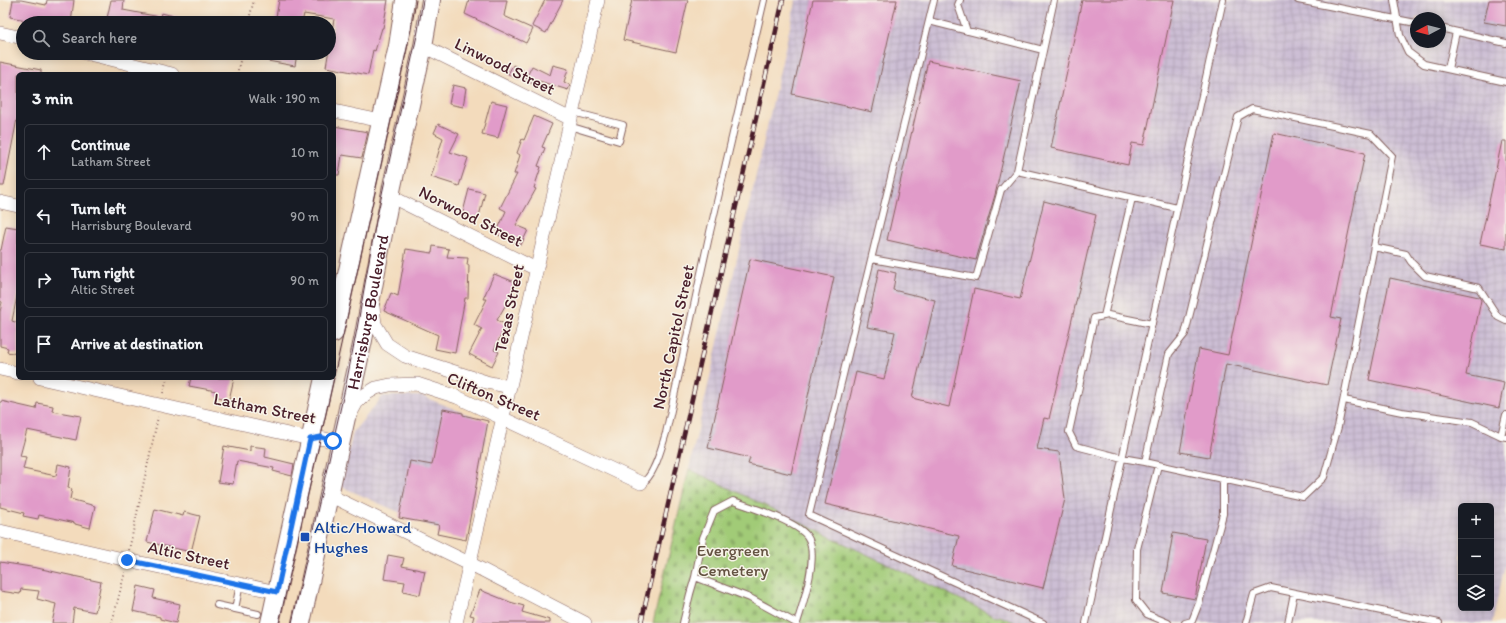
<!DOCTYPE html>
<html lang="en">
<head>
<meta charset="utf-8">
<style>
  :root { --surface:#171b24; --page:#20242c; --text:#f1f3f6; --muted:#9ea1a6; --line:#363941 }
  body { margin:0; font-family:Itim,sans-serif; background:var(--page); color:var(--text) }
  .controls { position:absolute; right:12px; bottom:12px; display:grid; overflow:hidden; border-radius:6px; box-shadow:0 2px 10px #0003 }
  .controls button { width:36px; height:36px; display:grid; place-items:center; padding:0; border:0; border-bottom:1px solid var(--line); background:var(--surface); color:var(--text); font:20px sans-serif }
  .compass { position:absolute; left:1410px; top:12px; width:36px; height:36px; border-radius:50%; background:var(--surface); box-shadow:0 2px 10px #0003; rotate:263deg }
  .stop { position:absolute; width:12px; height:12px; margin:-9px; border:3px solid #1a73e8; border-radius:50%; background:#fff }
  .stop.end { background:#1a73e8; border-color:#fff; box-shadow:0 1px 4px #0008 }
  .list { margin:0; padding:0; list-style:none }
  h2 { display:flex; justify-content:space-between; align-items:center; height:52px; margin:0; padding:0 16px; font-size:17px }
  h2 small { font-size:13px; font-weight:400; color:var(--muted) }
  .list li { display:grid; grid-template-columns:26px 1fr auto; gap:12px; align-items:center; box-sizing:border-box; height:56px; margin:0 8px 8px; padding:0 8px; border:1px solid var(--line); border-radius:6px }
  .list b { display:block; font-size:15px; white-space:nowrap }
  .list p { margin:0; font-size:13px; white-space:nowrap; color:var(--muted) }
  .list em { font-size:13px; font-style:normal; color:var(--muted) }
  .icon { flex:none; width:22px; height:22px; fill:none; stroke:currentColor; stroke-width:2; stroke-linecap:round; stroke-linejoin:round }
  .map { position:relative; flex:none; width:1506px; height:623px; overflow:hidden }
  .search { position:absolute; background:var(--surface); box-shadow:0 2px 10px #0003; left:16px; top:16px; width:320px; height:44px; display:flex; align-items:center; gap:10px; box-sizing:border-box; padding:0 14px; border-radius:22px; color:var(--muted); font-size:15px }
  .panel { position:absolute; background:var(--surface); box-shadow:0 2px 10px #0003; left:16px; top:72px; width:320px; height:308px; border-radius:6px }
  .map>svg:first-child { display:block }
  .industrial { fill:url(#industrial-grid); fill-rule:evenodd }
  .cemetery { fill:url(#cemetery-stones); stroke:#767551 }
  .building { fill:#e19bc9 }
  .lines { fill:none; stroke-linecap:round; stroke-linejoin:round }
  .lane-casing { stroke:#85615e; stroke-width:8 }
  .street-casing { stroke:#85615e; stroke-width:14 }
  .secondary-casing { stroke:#85615e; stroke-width:20 }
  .path { stroke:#85615e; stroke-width:2; stroke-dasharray:1 3; stroke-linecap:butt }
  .lane { stroke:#fff; stroke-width:6 }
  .street { stroke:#fff; stroke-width:13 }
  .secondary { stroke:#fff; stroke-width:18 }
  .tram { stroke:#4a1f2b; stroke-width:1 }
  .rail-casing { stroke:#4a1f2b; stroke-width:4.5 }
  .rail { stroke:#f7f3e8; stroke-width:3; stroke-dasharray:9; stroke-linecap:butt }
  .route { stroke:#1a73e8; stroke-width:5 }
  .transit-dot { fill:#1a4fb4; stroke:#f7f3e8; stroke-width:1.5 }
  .labels { text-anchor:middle; stroke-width:3; stroke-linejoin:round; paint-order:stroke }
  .street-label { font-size:17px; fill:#4a1f2b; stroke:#f7f3e8 }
  .transit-label { font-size:17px; fill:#164399; stroke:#f7f3e8; text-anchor:start }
  .park-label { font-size:17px; fill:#645342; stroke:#f7f3e8 }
</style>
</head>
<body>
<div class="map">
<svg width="1506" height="623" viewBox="0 0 1506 623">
  <defs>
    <pattern id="industrial-grid" width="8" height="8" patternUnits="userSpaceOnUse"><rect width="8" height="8" fill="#ccbed4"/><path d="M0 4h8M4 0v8" fill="none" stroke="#b1a3b6"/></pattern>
    <pattern id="cemetery-stones" width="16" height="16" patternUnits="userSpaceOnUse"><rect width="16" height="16" fill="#a1cb77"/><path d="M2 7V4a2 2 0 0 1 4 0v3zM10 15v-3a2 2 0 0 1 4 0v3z" fill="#8cae67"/></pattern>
  </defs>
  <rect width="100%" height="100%" fill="#f7f3e8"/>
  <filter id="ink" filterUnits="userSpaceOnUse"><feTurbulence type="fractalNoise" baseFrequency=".025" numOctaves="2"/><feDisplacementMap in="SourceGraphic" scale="8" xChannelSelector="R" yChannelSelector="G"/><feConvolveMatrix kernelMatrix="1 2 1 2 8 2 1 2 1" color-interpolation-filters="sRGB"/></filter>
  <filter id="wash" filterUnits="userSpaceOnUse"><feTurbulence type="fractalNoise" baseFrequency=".012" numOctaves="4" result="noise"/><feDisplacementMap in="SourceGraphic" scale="16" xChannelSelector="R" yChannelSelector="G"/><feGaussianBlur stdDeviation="0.9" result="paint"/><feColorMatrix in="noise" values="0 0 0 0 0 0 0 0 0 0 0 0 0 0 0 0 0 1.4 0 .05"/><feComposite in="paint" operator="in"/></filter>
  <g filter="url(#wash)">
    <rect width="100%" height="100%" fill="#f3dbbc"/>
    <path class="industrial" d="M796,0h710v561l-14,62h-476l-16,-7 -3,1 -308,-148zM1416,18h24v24h-24zM1461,506h30v102h-30z
      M383,396h39l67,27 -27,117 -122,-54 13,-54z"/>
    <path class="cemetery" d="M689,469l308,148 3,-1 16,7h-363z"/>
    <g id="blocks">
      <path class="building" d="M13,0h8l25,5 1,-5h27l-3,23h-29l-32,-6z
        M111,0h13l-1,10 37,7 1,-4 26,6v4h-81z
        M279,0h109l-5,28h-1l-7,23 -2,-1 -5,25 -42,-8 8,-48 -30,-5 -2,9h-27z
        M469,0h38l-3,16 29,13 -7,14 -61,-29z
        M545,0h18l-17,33 -14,-7z
        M632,0h56l-12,52 -53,-12z
        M813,0h84l-25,112 -80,-18z
        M1082,0h92l-30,145 -12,-2 -4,22 -77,-17z
        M1489,0h17v26l-22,-4z
        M270,53h27l-2,13 -27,-5z
        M928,61l93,20 -26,114 -19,65 -89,-20z
        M0,62l41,8v4h-23v45h-1l-13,67h-4z
        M513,65l10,5 -5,9 -10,-5z
        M553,65l15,4 -4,13 6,3 -2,5 -29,-9 -2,5 -12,-6 7,-14 18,9z
        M453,85l13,3 -3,19 -14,-3z
        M491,101l16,4 -9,33 -16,-4z
        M534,116l18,8 -10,23 3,1 -7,18 3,1 -7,21 2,1 -20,36 12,5 -7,15 -25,-11 10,-23 -6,-3 17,-34h-3l6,-19 -3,-2 5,-14 2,1z
        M438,124l21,10 -9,18 18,6 -9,28 -28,-9 12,-39 -9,-5z
        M334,126l34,6 -6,26 -20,-3 -3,20h-5z
        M1274,133l91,20 -34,164 10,2 -14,66 -101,-21 -17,93 -29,-5 19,-103 29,6z
        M1502,141h4v108l-26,-5z
        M469,189l16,4 -7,27 -16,-4z
        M1044,201l52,14 -47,204 -5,-1 -7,31 22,3 6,47 -22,89 -91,-22 7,-30 -134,-32 31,-132 28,7 11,-47 -28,-5 12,-58 17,4 -3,17 42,10 -23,98 37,9 25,-118 46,10z
        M6,226l12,2v63l-6,30 6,2v31l-11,-2 1,-4 -8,-2v-34l2,-10 -2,-1v-51h1z
        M433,246l16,3 -2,8 21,1 -1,7h2l-1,33h-3l-10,55 -20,-4 3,-14 -54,-24 7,-18 7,3 8,-47 26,4z
        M750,259l84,18 -43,197 -43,-10 2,-6 -42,-10z
        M494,274l21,8 -6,17 -12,21 9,5 -12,25 5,2 -7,14 -23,-12 13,-25 -8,-4 13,-26h-4z
        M1390,278l89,19 2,3 -15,75 38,8 -5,25 -130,-28z
        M191,378h43l-5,22 -14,-4 1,-5 -27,-5z
        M1,401l35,8 1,-6 16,3 -1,5 29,5 -5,24 -49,-10 -7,26 6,1 -3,12 33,7 2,-12 13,3 -3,21 4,1 -2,10 25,7 -5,22 -15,-4v-1l-36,-8 -1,4 -15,-3 1,-3 -24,-6v-101z
        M443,409l20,4v2l25,6 -22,119 -29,-6 2,-9 -40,-7 11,-57 22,4z
        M224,446l26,5v-5l16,2 -1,9 29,7 -2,12 -19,-5 1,-3 -37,-7 -4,23 -15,-2z
        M155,509l28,7 1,-4 16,4 -9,36 -44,-10z
        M1173,533l33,6 -11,60 -32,-6z
        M388,555l16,3 -2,8 23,5 -5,24 -17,-4 2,-9 -21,-3z
        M0,562l37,6 64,14 -6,30 -21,-4 -2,15h-20l4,-19 -19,-5 2,-8 -18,-2 -1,5 -20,-3z
        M138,586l17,4 -2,8 27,6 -4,19 -16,-4v-2l-27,-6z
        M480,590l30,12 14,4 -2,6 28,8v3h-78l2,-7 -4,-1z"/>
    </g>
  </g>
  <g filter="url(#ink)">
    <use href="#blocks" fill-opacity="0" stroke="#85615e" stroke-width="1"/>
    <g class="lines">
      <defs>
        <path id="lane" d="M934,0l-125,515 234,108
          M960,0l-2,5 9,26
          M1054,0l-37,171 160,37
          M1298,0l118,23
          M1394,0l6,35 8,17 16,12 82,18
          M929,21l114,29
          M1440,28l66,15
          M1448,69l8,-37
          M569,126l50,15 4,-16 -50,-13
          M1374,247l32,7 5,8 14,14 54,12 19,29 8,4
          M872,259l104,19 25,-88 16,-19
          M1104,316l28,-118
          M1344,400l58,12 70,10 29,14
          M1506,415l-5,21 5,1
          M1145,462l158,35 21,-20 14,-50 54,-271 -21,-22 -119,-25 -14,8 -53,217 -16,20 -24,108 -23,-4 -46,-12 -7,-14 25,-114 14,-3 44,9
          M1158,465l-21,84 -1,51 11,14 21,9
          M641,483c13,-4 21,-38 25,-50l44,-201 54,-232
          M695,577l8,-39 11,-27 19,-10c18,6 63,20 74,35 13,17 -4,68 -10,87
          M217,605l41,9
          M235,609l5,-25
          M683,623l7,-29 5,-17 55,21 46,25
          M1086,623l137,-623
          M1185,623l7,-2 7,-18 24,-89v-35
          M1246,623l8,-29 17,-6 168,35
          M1288,623l6,-30"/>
        <path id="street" d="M0,33l23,5
          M423,46l148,73
          M85,53l87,21
          M334,111l47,10
          M390,196l146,73
          M0,202l18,4
          M373,307l2,17 12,20 18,12 81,26 24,5
          M0,369l18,4
          M40,378l270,61c12,-2 21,0 30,7
          M350,415l7,-13 9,-8 10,-6 14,-3 27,-1 40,13 184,86
          M329,495l140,68 116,60
          M0,531l127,29 150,32
          M456,623l142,-623"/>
        <g id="secondary">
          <path d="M334,333l64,-287 7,-46"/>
          <path d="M270,623l54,-245"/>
          <path id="s1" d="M301,623l62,-283 29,-154 31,-140 8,-46"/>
        </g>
      </defs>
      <use href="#lane" class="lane-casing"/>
      <use href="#street" class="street-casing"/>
      <use href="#secondary" class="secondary-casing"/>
      <path class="path" d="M248,23l6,-23
        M237,74l5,-21
        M163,393l4,-15
        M129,550l29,-133
        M112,623l13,-51"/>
      <use href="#lane" class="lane"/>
      <use href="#street" class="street"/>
      <use href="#secondary" class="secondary"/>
      <path class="tram" d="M334,376l77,-346 5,-30
        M279,623l55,-245
        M292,623l54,-239 11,-55 19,-108 42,-190 5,-31"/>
      <defs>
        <path id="rail" d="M641,623l142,-623"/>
      </defs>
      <use href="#rail" class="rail-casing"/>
      <use href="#rail" class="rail"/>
    </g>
  </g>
  <g class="lines" filter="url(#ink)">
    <path class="route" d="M127,560l150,32 33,-153 11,-2 12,4"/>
  </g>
  <rect class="transit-dot" x="300" y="532" width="10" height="10" rx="2"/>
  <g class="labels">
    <g class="street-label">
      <text transform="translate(505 66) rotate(26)" y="6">Linwood Street</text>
      <text transform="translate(471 216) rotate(27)" y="6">Norwood Street</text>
      <text transform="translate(509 308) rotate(-78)" y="6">Texas Street</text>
      <text dy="6" stroke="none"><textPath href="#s1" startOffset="318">Harrisburg Boulevard</textPath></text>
      <text transform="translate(673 337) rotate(-78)" y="6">North Capitol Street</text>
      <text transform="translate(494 396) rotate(23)" y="6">Clifton Street</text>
      <text transform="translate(265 408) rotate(11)" y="6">Latham Street</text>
      <text transform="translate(189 555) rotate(12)" y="6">Altic Street</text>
    </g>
    <g class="transit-label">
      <text x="314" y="533">Altic/Howard<tspan x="314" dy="20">Hughes</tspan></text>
    </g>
    <g class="park-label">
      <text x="733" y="556">Evergreen<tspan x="733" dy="20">Cemetery</tspan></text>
    </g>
  </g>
</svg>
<div class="controls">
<button>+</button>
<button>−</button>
<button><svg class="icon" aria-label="layers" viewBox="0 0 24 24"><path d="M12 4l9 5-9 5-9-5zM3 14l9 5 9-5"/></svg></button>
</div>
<svg class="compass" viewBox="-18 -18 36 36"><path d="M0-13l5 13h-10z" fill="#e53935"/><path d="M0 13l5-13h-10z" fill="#9ea1a6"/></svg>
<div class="stop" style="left:333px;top:441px"></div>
<div class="stop end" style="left:127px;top:560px"></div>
<div class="search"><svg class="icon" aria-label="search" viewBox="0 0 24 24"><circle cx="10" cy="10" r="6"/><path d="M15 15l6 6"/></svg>Search here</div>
<section class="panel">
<h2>3 min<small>Walk · 190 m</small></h2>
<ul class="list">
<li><svg class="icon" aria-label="ahead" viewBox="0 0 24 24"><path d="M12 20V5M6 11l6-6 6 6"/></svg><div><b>Continue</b><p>Latham Street</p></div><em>10 m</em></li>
<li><svg class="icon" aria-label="left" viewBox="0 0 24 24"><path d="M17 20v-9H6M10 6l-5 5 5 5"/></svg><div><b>Turn left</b><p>Harrisburg Boulevard</p></div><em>90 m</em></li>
<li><svg class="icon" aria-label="right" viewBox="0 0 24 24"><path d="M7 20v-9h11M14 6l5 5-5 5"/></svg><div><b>Turn right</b><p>Altic Street</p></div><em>90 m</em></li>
<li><svg class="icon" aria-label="arrive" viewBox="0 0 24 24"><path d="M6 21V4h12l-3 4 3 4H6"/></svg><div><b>Arrive at destination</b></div></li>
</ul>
</section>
</div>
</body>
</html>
